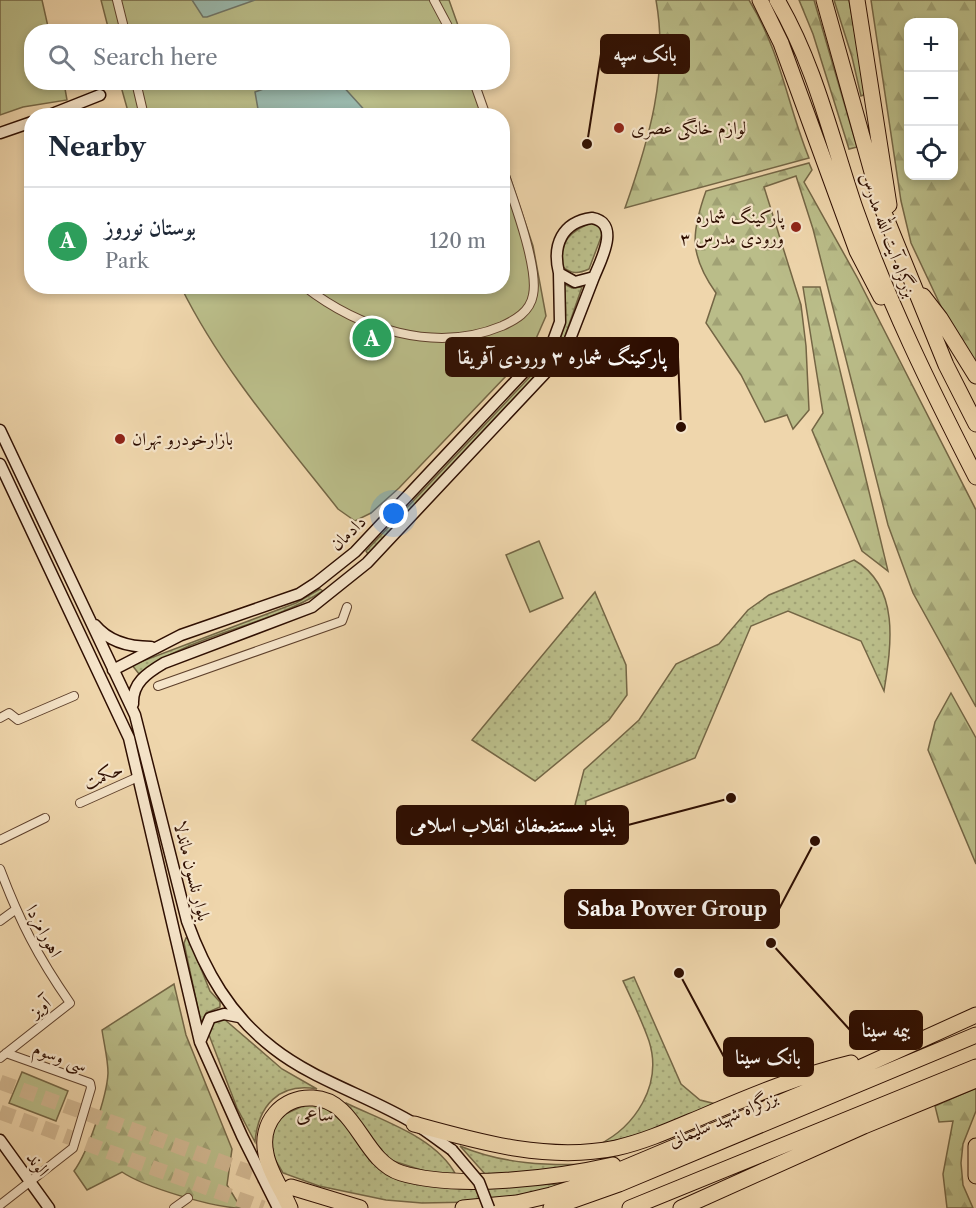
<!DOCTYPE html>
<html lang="en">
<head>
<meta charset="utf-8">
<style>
  :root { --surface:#fff; --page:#f2f2f3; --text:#1f2937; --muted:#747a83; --line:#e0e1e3; --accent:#2563eb }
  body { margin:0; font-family:"Libre Caslon Text",Amiri,serif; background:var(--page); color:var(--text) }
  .controls { position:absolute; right:18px; top:18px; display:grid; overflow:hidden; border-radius:12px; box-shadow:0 3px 9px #0003 }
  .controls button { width:54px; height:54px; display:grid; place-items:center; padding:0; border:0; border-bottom:2px solid var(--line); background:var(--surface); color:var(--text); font:30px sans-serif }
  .you { position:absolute; left:394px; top:514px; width:21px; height:21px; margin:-15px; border:4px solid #fff; border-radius:50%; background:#1a73e8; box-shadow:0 0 0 9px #1a73e833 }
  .badge { display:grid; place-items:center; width:39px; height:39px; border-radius:50%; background:var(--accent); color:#fff; font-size:20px; font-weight:700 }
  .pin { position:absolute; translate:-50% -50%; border:3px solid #fff; box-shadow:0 2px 6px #0006 }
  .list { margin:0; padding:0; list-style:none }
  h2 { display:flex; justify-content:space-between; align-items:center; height:78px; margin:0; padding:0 24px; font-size:26px }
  h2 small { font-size:20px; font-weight:400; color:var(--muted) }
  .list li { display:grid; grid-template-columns:39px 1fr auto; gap:18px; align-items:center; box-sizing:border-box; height:108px; padding:0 24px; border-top:2px solid var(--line) }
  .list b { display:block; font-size:22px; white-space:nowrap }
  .list p { margin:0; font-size:20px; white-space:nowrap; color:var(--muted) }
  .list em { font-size:20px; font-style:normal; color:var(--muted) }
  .icon { flex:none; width:33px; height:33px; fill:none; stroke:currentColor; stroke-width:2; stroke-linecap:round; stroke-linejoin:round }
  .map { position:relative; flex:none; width:976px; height:1208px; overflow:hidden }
  .search { position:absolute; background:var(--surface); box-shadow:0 3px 9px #0003; left:24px; top:24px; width:486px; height:66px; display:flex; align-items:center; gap:15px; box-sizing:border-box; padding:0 21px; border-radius:24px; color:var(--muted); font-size:22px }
  .panel { position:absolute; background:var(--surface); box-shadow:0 3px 9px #0003; left:24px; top:108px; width:486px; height:186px; border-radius:24px }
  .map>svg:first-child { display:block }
  .grass { fill:url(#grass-dots); stroke:#746645; stroke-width:1.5 }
  .forest { fill:url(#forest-firs); stroke:#746645; stroke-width:1.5; fill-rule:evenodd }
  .green { fill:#babd89; stroke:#746645; stroke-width:1.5 }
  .water { fill:#9ab9ad; stroke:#6f7568; stroke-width:1.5 }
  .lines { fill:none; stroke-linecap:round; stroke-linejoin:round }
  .highway-tunnel { stroke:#d2b892; stroke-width:15; stroke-dasharray:15 8; stroke-linecap:butt }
  .street-casing { stroke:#5e402c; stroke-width:10 }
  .secondary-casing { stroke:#2e0e01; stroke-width:13 }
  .highway-casing { stroke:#2e0e01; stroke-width:17 }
  .street { stroke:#f5e4c9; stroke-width:8 }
  .secondary { stroke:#f5e4c9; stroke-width:10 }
  .highway { stroke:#efd6ac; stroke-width:15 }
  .secondary-bridge-casing { stroke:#2e0e01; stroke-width:13; stroke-linecap:butt }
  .secondary-bridge { stroke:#f5e4c9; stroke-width:10 }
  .poi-dot { fill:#8f2418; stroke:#f5e4c9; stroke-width:2 }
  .labels { text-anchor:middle; stroke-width:4.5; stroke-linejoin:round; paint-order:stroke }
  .poi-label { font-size:18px; fill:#2e0e01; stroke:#f5e4c9; text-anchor:start }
  .street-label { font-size:18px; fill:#2e0e01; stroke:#f5e4c9 }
  .neighbourhood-label { font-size:20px; fill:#2e0e01; stroke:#f5e4c9 }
  .leader { fill:none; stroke:#2e0e01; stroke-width:2 }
  .callout-dot { fill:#2e0e01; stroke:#f5e4c9; stroke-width:2 }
  .callout { fill:#2e0e01; stroke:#2e0e01; stroke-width:2 }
  .callout-label { font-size:20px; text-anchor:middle; font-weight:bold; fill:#fff }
</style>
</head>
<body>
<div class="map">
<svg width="976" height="1208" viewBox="0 0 976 1208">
  <defs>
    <pattern id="grass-dots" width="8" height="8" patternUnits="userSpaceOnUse" patternTransform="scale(1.5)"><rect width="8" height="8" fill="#babd89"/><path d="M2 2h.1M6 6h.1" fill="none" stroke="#a0a174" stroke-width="1.8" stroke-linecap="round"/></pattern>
    <pattern id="forest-firs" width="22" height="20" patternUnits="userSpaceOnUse" patternTransform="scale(1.5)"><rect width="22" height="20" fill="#babd89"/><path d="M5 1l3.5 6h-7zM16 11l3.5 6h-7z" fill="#a0a174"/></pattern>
  </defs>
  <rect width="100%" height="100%" fill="#efd6ac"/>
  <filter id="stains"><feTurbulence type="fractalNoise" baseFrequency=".00333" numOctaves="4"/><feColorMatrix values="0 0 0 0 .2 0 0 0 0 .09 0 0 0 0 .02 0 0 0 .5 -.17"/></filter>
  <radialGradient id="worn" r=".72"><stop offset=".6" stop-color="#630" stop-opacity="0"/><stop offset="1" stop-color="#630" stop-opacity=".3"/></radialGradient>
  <path class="grass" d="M593,222l6,2 4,8 -14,37c-11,5 -17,5 -26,-2 -4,-26 7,-36 30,-45z
    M562,283l10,5 10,-1 -20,58 -11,16 -183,193 -2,-3 189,-201c12,-23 13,-43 7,-67z
    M854,560c47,27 37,87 30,131l-23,-50 -73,-30 -37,15 -56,132 -109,43 -1,10 -10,-6 9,-35 55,-50 37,-56 43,-20 29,-34 21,-15z
    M320,589l3,2c-57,36 -130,42 -184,83l-7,-9 164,-62z
    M595,592l31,73 1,30 -18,25 -74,61 -63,-41z
    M186,938l3,1 21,52 10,11v5l-14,6 -5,10 -17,-80z
    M634,977l47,107 19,16 16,4 -69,28 -49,13c37,-18 65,-60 51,-104 -7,-20 -17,-41 -26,-60z
    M224,1019l58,50 35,20c-38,-7 -59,17 -62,53l-18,-34 -28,-73 1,-11 5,-4z
    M346,1103c37,18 90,34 110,72h-19l-47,-15 -46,-53z
    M305,1105h11l12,5 19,16 25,37 14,8 80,16 92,-3 -3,5 -81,13 -52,1 -36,-3 -67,-14 -36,-13 -13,-22 1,-19 10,-16z
    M460,1146c42,18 88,20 133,18l-13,5 -95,5z"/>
  <path class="forest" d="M656,0h93c32,52 38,104 60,158l-184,50c24,-68 44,-135 31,-208z
    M799,0h15l43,147 -8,2 -36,-115z
    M834,0h15l17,94 -5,2 -9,-39z
    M871,0h105v365l-31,-50 -34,-72 -10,-42zM908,22h46v154h-46z
    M809,163l3,7 -8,12 54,97 118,231v197l-63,-114 -25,-68 -75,-296 -17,-53 -32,11 37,118 5,41 3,64 -16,19 -6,-14 -22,7 -24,-47 -35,-52 10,-30c-27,-38 -25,-60 -10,-102z
    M803,287h17l68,284 -26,-20 -50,-121 11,-17z
    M951,693l25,45v126l-48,-114 7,-28z
    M174,984l12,51 46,114 -5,36 14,23c-27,0 -97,-21 -119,-36l-35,18 -13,-19c14,-19 33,-75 34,-98 0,-14 -4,-29 -6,-43z
    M976,1088v23l-13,33 -2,19 2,22 10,23h-26l-4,-34 10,-53 -14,1 -4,-16z"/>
  <path class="green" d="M0,0h42l7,31 -17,1v50l32,1 3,17 -44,7 -23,8z
    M101,0h348l11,31h-351z
    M120,83h357l12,32h-360z
    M503,156l30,90 13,70 -15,34 -132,138 -28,25 -16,8 -17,-12c-56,-71 -117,-141 -157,-222l321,-1z
    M539,541l24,57 -33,14 -24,-57z
    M22,1072l46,19 -12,30 -47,-18z"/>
  <path class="water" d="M192,0h63l-48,17h-4z
    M280,83h60l29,32h-110l-4,-23z"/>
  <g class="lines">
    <path class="highway-tunnel" d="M0,1082l274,99
      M0,1112l263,96"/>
    <defs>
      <path id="street" d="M117,0l8,32
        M434,0l17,32
        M136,82l8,34
        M474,82l12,34
        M304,286c55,43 131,68 198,40 13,-6 28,-14 31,-31 6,-28 -21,-99 -31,-128
        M158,686l184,-65 5,-14
        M0,718l9,-5 9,7 56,-24
        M80,803l58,-26
        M0,840l45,-22
        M0,869c20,53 38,88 70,134l-70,55
        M0,921l15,-11
        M0,1205l73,-57 18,-60 -1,-5 -84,-30
        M174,1208l14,-10"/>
      <path id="secondary" d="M47,116l53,-21
        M0,133l32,-11
        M592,218c29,5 9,42 2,59l-19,5 -16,-9c-7,-28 3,-51 33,-55z
        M0,430l135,285 52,206c18,50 43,94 86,127 42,33 96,48 142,76 13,8 25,18 37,26
        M0,464l129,274 71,304 42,94 36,72
        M95,625c14,17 34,22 56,22
        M113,670l68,-35 118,-41 17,-11 39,-31 198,-211 7,-19 -1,-49
        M133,704c-1,-21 14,-31 31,-41l148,-56 55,-44 198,-211 29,-75
        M200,1042l10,-24 14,-4 15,3
        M0,1140l49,68"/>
      <path id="highway" d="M760,0l21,43 76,208 24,46
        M777,0c38,65 54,137 78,208 33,94 76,181 121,269
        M824,0l58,208 64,157 30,59
        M857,0l32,205
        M923,296l17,22 36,58
        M414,1124c65,18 134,38 202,24 31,-7 61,-21 90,-33 47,-20 95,-40 145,-52
        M976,1146v30
        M291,1187l69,21
        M290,1208c-7,-17 -21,-36 -24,-54 -7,-31 16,-58 47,-56 44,2 49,63 88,75 56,17 155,5 212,-8
        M463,1208l54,-5 34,-8 40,-13 224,-94 161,-73
        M551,1208l68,-24 357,-149
        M630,1208l346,-141
        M681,1208l183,-82 112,-46"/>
    </defs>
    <use href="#street" class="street-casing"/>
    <use href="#secondary" class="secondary-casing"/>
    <use href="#highway" class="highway-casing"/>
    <use href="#street" class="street"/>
    <use href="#secondary" class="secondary"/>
    <use href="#highway" class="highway"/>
    <defs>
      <path id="secondary-bridge" d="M452,1150l27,32 10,26"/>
    </defs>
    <use href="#secondary-bridge" class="secondary-bridge-casing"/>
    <use href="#secondary-bridge" class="secondary-bridge"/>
  </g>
  <g class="poi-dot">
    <circle cx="619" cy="128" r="6"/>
    <circle cx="796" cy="227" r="6"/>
    <circle cx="120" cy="439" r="6"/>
  </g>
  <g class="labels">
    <g class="poi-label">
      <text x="631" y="134">لوازم خانگی عصری</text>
      <text x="784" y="223" text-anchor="end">پارکینگ شماره<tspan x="784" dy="21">۳ ورودی مدرس</tspan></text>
      <text x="132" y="445">بازارخودرو تهران</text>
    </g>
    <g class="street-label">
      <text transform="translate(888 235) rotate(70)" y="6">بزرگراه آیت الله مدرس</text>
      <text transform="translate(348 533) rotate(-44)" y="6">دادمان</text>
      <text transform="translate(103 776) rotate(-24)" y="6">حکمت</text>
      <text transform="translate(192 871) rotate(76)" y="6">بلوار نلسون ماندلا</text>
      <text transform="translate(44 931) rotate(62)" y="6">اهورامزدا</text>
      <text transform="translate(40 1007) rotate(-38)" y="6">آویز</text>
      <text transform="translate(60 1057) rotate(20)" y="6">سی وسوم</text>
      <text transform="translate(723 1119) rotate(-23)" y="6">بزرگراه شهید سلیمانی</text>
      <text transform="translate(38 1164) rotate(54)" y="6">الوند</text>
    </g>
    <g class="neighbourhood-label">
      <text x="315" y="1121">ساعی</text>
    </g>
  </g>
  <path class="leader" d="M587 144L601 54M681 427L678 357M731 798L628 825M815 841L779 909M771 943L850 1030M679 973L724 1057"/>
  <g class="callout-dot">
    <circle cx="587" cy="144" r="6"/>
    <circle cx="681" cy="427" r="6"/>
    <circle cx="731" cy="798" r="6"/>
    <circle cx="815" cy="841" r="6"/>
    <circle cx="771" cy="943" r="6"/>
    <circle cx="679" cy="973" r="6"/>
  </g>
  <g class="callout">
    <rect x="601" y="35" width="88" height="38" rx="6"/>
    <rect x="446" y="338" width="232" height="38" rx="6"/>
    <rect x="397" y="806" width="231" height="38" rx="6"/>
    <rect x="565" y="890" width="214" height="38" rx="6"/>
    <rect x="850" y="1011" width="72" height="38" rx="6"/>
    <rect x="724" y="1038" width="89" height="38" rx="6"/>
  </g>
  <g class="callout-label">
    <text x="645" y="61">بانک سپه</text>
    <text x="562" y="364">پارکینگ شماره ۳ ورودی آفریقا</text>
    <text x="513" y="832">بنیاد مستضعفان انقلاب اسلامی</text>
    <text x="672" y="916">Saba Power Group</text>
    <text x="886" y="1037">بیمه سینا</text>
    <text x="768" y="1064">بانک سینا</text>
  </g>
  <rect width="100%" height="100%" filter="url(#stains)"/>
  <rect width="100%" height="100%" fill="url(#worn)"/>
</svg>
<div class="controls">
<button>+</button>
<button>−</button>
<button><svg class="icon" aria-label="locate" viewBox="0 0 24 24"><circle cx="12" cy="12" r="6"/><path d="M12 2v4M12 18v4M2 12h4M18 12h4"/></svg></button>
</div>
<div class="you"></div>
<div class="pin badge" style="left:372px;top:338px;background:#2e9e5b">A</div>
<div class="search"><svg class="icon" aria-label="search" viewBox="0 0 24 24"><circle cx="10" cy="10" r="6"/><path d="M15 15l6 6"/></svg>Search here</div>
<section class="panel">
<h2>Nearby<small></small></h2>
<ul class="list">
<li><span class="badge" style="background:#2e9e5b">A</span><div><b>بوستان نوروز</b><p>Park</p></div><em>120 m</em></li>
</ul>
</section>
</div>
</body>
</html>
